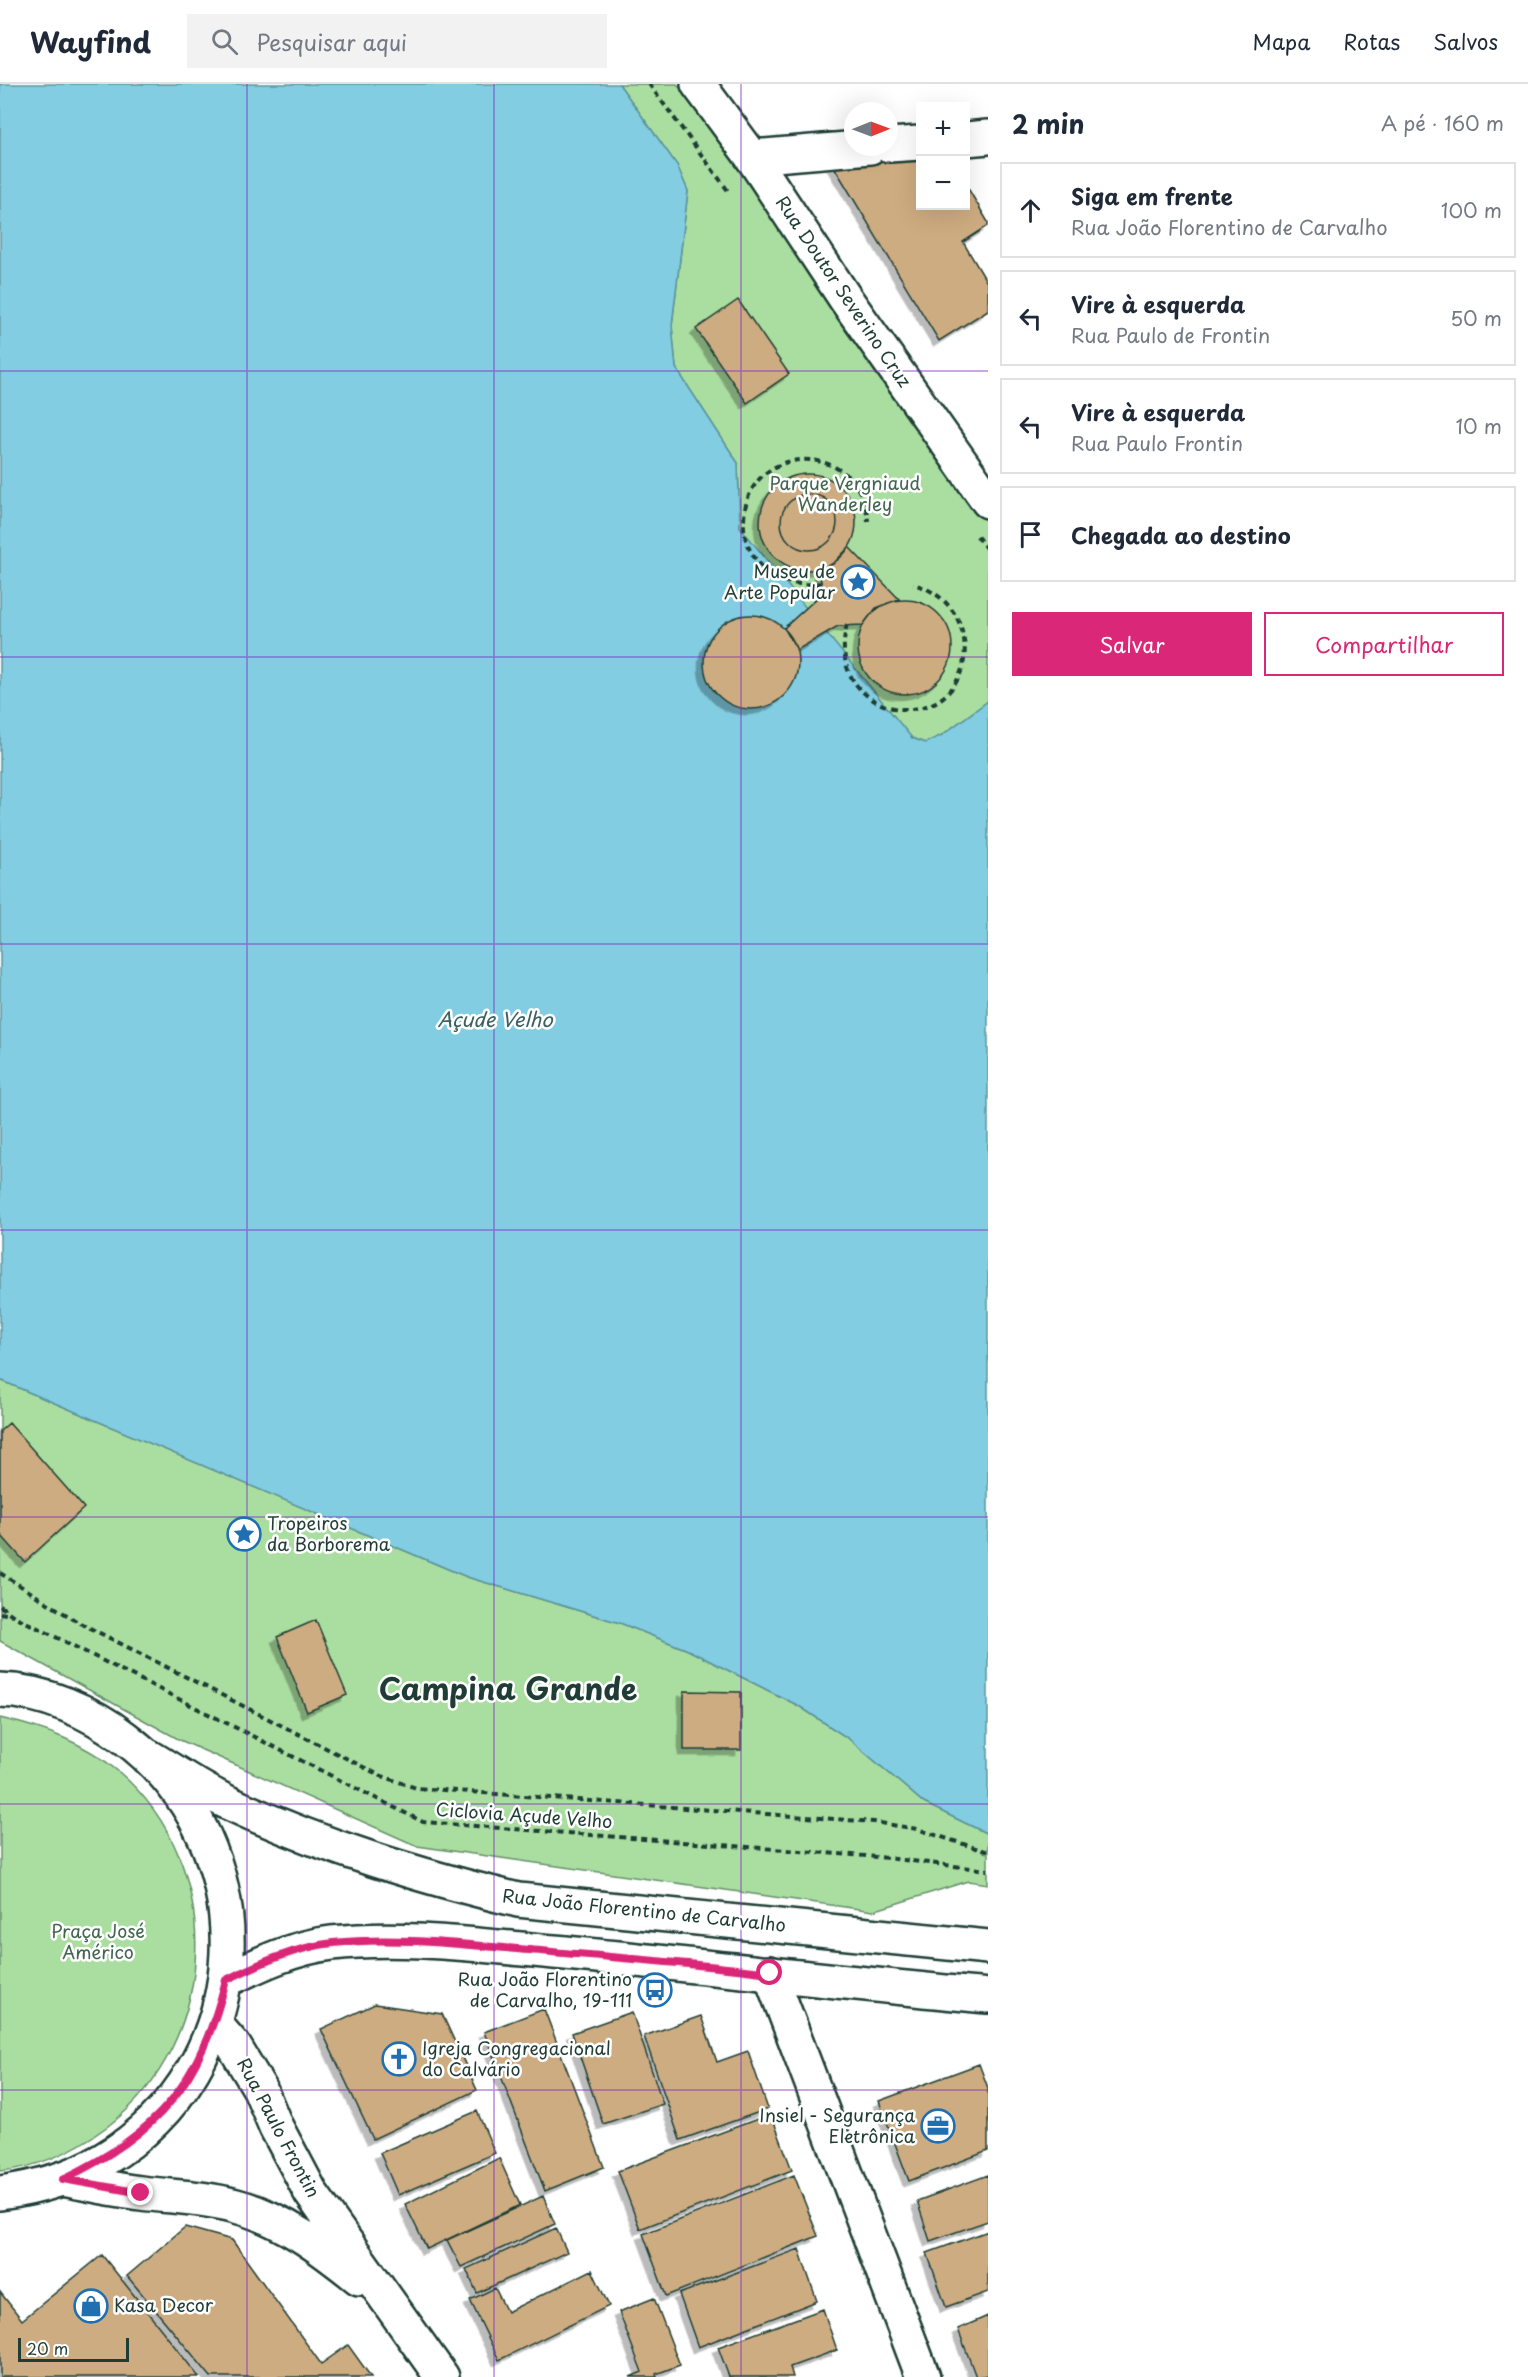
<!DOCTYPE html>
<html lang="pt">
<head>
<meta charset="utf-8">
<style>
  :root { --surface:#fff; --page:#f2f2f3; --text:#1f2937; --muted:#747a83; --line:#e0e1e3; --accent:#db2777 }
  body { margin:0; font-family:"Playpen Sans",sans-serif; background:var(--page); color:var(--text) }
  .controls { position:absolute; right:18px; top:18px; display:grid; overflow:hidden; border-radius:0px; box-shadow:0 6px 24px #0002 }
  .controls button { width:54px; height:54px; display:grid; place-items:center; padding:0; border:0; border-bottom:2px solid var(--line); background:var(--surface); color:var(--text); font:30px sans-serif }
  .compass { position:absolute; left:844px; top:18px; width:54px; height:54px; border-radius:50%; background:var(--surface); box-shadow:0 6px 24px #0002; rotate:89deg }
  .scale { position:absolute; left:18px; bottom:15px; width:111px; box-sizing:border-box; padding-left:6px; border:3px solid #1f3d34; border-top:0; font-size:16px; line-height:21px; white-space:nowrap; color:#1f3d34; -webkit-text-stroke:4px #fff; paint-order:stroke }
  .stop { position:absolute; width:18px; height:18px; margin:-14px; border:4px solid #db2777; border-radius:50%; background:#fff }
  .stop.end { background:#db2777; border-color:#fff; box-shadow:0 2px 6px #0008 }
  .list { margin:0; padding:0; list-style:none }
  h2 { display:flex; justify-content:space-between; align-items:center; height:78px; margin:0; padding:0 24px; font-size:26px }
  h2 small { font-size:20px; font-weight:400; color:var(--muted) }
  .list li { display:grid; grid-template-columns:39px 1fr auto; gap:18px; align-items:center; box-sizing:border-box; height:96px; margin:0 12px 12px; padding:0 12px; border:2px solid var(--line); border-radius:0px }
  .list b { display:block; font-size:22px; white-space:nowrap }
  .list p { margin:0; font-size:20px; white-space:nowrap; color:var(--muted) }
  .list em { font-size:20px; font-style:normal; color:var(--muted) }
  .actions { display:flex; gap:12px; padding:18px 24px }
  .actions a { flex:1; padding:14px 0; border:2px solid var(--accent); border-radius:0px; text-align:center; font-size:21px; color:var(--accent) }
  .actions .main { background:var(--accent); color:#fff }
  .icon { flex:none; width:33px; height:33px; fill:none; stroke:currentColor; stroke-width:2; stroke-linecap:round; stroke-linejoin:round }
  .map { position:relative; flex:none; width:988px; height:2293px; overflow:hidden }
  header { display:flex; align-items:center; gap:36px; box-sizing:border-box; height:84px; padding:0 30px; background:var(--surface); border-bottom:2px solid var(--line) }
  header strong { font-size:28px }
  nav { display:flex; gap:33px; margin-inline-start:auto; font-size:21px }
  .search { width:420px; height:54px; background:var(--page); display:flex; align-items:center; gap:15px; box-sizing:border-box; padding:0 21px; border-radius:0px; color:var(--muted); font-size:22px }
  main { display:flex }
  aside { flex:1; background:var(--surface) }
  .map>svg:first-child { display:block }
  .green { fill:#aadea0; stroke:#648e6a; stroke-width:1.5 }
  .water { fill:#82cde2; stroke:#5a939c; stroke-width:1.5 }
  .building { fill:#ceac81; stroke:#1f3d34; stroke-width:1.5; filter:url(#shadow) }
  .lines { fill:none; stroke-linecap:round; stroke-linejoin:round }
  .minor-casing { stroke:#1f3d34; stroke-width:38 }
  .tertiary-casing { stroke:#1f3d34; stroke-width:38 }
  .secondary-casing { stroke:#1f3d34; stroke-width:38 }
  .primary-casing { stroke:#1f3d34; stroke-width:38 }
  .path { stroke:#1f3d34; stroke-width:4; stroke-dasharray:6 4.5; stroke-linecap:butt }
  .minor { stroke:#fff; stroke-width:33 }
  .tertiary { stroke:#fff; stroke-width:33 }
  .secondary { stroke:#fff; stroke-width:33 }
  .primary { stroke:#fff; stroke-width:33 }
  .route { stroke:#db2777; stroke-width:8 }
  .grid { fill:none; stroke:#7b2cbf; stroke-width:1.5; stroke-opacity:0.55 }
  .labels { text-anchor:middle; stroke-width:5; stroke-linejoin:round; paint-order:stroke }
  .street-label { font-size:18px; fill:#1f3d34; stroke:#fff }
  .park-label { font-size:18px; fill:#42654f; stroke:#fff }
  .poi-label { font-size:18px; fill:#1f3d34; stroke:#fff; text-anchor:end }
  .water-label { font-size:20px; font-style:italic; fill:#386160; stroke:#fff }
  .town-label { font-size:30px; font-weight:bold; fill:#1f3d34; stroke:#fff }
</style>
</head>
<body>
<header>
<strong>Wayfind</strong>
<div class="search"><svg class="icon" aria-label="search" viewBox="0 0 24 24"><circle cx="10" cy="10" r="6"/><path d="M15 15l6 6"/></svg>Pesquisar aqui</div>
<nav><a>Mapa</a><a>Rotas</a><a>Salvos</a></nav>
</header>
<main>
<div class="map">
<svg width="988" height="2293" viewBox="0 0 988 2293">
  <defs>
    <filter id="shadow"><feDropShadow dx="-5.5" dy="5.5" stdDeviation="0" flood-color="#0004"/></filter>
  </defs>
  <rect width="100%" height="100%" fill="#fff"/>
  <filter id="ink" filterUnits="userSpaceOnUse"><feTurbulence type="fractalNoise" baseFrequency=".0167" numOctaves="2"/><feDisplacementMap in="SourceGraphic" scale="12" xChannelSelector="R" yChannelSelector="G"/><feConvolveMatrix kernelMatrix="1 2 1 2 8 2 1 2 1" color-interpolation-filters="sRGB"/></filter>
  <g filter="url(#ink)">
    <path class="green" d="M619,0h58l311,431v186l-46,34 -17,8 -14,-5 -171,-211 -2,-64 -62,-95 -4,-42 16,-135 -11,-26z
      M0,1296l467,197 153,46 68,27 111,56 50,33 75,64 64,31v50l-20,-3 -95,30 -456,-65 -237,-106 -180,-99z
      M0,1634c44,10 84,24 119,54 107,92 101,269 -11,354 -31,23 -69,42 -108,45z"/>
    <path class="water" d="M0,0h619l58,81 11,26 -16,134 4,43 62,95 2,64 172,211 13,5 17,-8 46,-34v1133l-64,-31 -75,-64 -50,-33 -111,-56 -68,-27 -153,-46 -467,-197z"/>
    <path class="building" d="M920,72v50h46v-21l22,37v4l-25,16 25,42v26l-49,31 -106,-176z
      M738,216l51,74 -42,29 -51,-74z
      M760 438a48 48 0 1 1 96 0a48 48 0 1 1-96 0Z
      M781 438a28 28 0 1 1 56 0a28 28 0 1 1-56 0Z
      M849,463l50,52 -23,9 -13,17 -25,1 -41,24 -13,-22 34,-31 4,-10 -3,-18 14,-5z
      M858 563a47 47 0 1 1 94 0a47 47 0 1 1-94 0Z
      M704 578a47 47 0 1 1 94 0a47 47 0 1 1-94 0Z
      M9,1339l75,85 -59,54 -25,-28v-103z
      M316,1536l31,75 -40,17 -30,-75z
      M684,1607l57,1v58h-57z
      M375,1920l67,10 35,76 -104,49 -52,-110z
      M544,1925l60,158 -59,24 -61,-159z
      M632,1928l31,92 -60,20 -31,-91z
      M701,1932l16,46 31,-11 20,58 -88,31 -36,-104z
      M979,1980l9,24v63l-79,30 -30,-80z
      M477,2027l18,42 -97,42 -18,-42z
      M771,2030l21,56 -152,59 -22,-58z
      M499,2074l21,47 -93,44 -22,-45z
      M794,2091l24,61 -152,60 -23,-62z
      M988,2091v46l-58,20 -13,-40z
      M543,2112l12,28 -94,43 -14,-27z
      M185,2143l47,13 89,124 27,-19 23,32h-160l-84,-101z
      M556,2144l11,24 -90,41 -11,-24z
      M988,2147v61l-42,15 -19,-54z
      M799,2165l18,52 -119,46 -19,-53z
      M102,2171l97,122h-199v-85l22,28z
      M592,2186l17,36 -110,54 -29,-60 25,-12 12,24z
      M654,2214l26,67 -24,9 1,3h-27l12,-5 -23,-60z
      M823,2225l14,41 -47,17 3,10h-64l-11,-30z
      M988,2232v59l-12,2 -18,-48z"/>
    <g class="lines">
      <defs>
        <path id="minor" d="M966,55l22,-2
          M889,61l31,-2
          M752,73l118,-10
          M770,1889l153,404"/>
        <path id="tertiary" d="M215,1940l19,22 26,43 16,38 35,66 131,184
          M63,2095c26,5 52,11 78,14 32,4 63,4 95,13 46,12 87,43 123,72"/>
        <path id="secondary" d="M698,0l54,73 93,141 143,203"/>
        <path id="primary" d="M0,1606c44,1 91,22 125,48 144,108 135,330 -22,422 -32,19 -67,28 -103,33
          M148,1672c27,16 54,35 83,48 92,43 189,72 287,96l470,47
          M226,1896c33,-16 69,-33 106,-37 70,-8 153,3 222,9 145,13 289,31 434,44"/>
      </defs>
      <use href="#minor" class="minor-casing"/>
      <use href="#tertiary" class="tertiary-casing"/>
      <use href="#secondary" class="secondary-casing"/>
      <use href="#primary" class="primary-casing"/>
      <path class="path" d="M649,0l80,108
        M977,452l11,15
        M821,499c-24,4 -46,-1 -62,-20 -11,-12 -16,-27 -15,-43 2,-79 117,-82 124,1
        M847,540c-6,22 -4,46 12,64 12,13 26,20 43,21 77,4 86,-105 11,-125
        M0,1489l78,49 301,153 37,13 458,34 43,7 71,23
        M0,1522l14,10 409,206 455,35 110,13
        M0,1529l11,2"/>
      <use href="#minor" class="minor"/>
      <use href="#tertiary" class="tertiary"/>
      <use href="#secondary" class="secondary"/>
      <use href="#primary" class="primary"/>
    </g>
  </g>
  <g class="lines" filter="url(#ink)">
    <path class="route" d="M141,2109l-78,-14c96,-45 137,-96 163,-199 32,-16 70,-33 107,-37 64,-7 132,2 196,7 80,7 161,13 241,23"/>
  </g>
  <path class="grid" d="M247,0v2293M494,0v2293M741,0v2293M0,287h988M0,573h988M0,860h988M0,1146h988M0,1433h988M0,1720h988M0,2006h988"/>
  <defs>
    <symbol id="sight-ring" viewBox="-11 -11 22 22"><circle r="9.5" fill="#fff" stroke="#1f6fb2" stroke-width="1.5"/><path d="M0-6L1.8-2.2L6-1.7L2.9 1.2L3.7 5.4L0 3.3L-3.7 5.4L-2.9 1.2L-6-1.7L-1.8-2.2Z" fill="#1f6fb2"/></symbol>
    <symbol id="bus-ring" viewBox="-11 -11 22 22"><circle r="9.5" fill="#fff" stroke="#1f6fb2" stroke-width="1.5"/><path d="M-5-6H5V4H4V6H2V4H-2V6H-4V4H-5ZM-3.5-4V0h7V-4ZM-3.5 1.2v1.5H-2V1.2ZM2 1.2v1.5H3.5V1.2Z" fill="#1f6fb2"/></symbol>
    <symbol id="church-ring" viewBox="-11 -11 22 22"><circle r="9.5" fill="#fff" stroke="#1f6fb2" stroke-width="1.5"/><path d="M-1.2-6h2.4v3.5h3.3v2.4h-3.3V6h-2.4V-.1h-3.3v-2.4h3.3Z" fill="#1f6fb2"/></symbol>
    <symbol id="office-ring" viewBox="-11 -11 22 22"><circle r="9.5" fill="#fff" stroke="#1f6fb2" stroke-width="1.5"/><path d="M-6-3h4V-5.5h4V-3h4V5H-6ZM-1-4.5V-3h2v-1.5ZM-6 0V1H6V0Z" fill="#1f6fb2"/></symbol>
    <symbol id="shop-ring" viewBox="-11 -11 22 22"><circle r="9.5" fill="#fff" stroke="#1f6fb2" stroke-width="1.5"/><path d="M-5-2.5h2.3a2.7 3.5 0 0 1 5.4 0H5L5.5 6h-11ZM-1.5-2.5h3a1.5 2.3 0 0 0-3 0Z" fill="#1f6fb2"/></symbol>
  </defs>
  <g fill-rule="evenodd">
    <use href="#sight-ring" x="839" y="479" width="38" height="38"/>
    <use href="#sight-ring" x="225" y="1431" width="38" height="38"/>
    <use href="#bus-ring" x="636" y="1887" width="38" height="38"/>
    <use href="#church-ring" x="380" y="1956" width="38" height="38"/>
    <use href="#office-ring" x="919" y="2023" width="38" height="38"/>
    <use href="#shop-ring" x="72" y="2203" width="38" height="38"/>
  </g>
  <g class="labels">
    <g class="street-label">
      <text transform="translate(843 208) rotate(56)" y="6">Rua Doutor Severino Cruz</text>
      <text transform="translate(524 1732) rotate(4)" y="6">Ciclovia Açude Velho</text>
      <text transform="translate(644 1827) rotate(6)" y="6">Rua João Florentino de Carvalho</text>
      <text transform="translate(278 2044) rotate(62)" y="6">Rua Paulo Frontin</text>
    </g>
    <g class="park-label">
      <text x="845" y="406">Parque Vergniaud<tspan x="845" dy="21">Wanderley</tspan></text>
      <text x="98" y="1854">Praça José<tspan x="98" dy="21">Américo</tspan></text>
    </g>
    <g class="poi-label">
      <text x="835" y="494">Museu de<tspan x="835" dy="21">Arte Popular</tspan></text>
      <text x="267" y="1446" text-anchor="start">Tropeiros<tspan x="267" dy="21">da Borborema</tspan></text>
      <text x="632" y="1902">Rua João Florentino<tspan x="632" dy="21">de Carvalho, 19-111</tspan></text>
      <text x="422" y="1971" text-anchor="start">Igreja Congregacional<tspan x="422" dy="21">do Calvário</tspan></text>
      <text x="915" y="2038">Insiel - Segurança<tspan x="915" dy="21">Eletrônica</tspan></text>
      <text x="114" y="2228" text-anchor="start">Kasa Decor</text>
    </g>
    <g class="water-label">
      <text x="495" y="943">Açude Velho</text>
    </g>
    <g class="town-label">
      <text x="508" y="1616">Campina Grande</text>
    </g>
  </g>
</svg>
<div class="controls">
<button>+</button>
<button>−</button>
</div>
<svg class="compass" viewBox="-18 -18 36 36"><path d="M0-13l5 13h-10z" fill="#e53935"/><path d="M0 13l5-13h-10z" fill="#747a83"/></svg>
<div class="scale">20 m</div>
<div class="stop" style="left:770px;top:1889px"></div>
<div class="stop end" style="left:141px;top:2109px"></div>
</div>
<aside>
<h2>2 min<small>A pé · 160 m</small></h2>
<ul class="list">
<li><svg class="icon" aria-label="ahead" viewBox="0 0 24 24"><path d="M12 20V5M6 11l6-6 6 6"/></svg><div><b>Siga em frente</b><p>Rua João Florentino de Carvalho</p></div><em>100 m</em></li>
<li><svg class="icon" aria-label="left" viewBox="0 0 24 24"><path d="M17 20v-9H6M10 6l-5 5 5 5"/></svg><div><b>Vire à esquerda</b><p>Rua Paulo de Frontin</p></div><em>50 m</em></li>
<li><svg class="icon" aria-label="left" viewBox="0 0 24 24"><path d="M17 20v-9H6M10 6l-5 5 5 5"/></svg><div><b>Vire à esquerda</b><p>Rua Paulo Frontin</p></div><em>10 m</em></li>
<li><svg class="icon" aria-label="arrive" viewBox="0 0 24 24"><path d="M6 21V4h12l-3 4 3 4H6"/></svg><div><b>Chegada ao destino</b></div></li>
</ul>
<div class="actions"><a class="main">Salvar</a><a>Compartilhar</a></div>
</aside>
</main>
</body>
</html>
